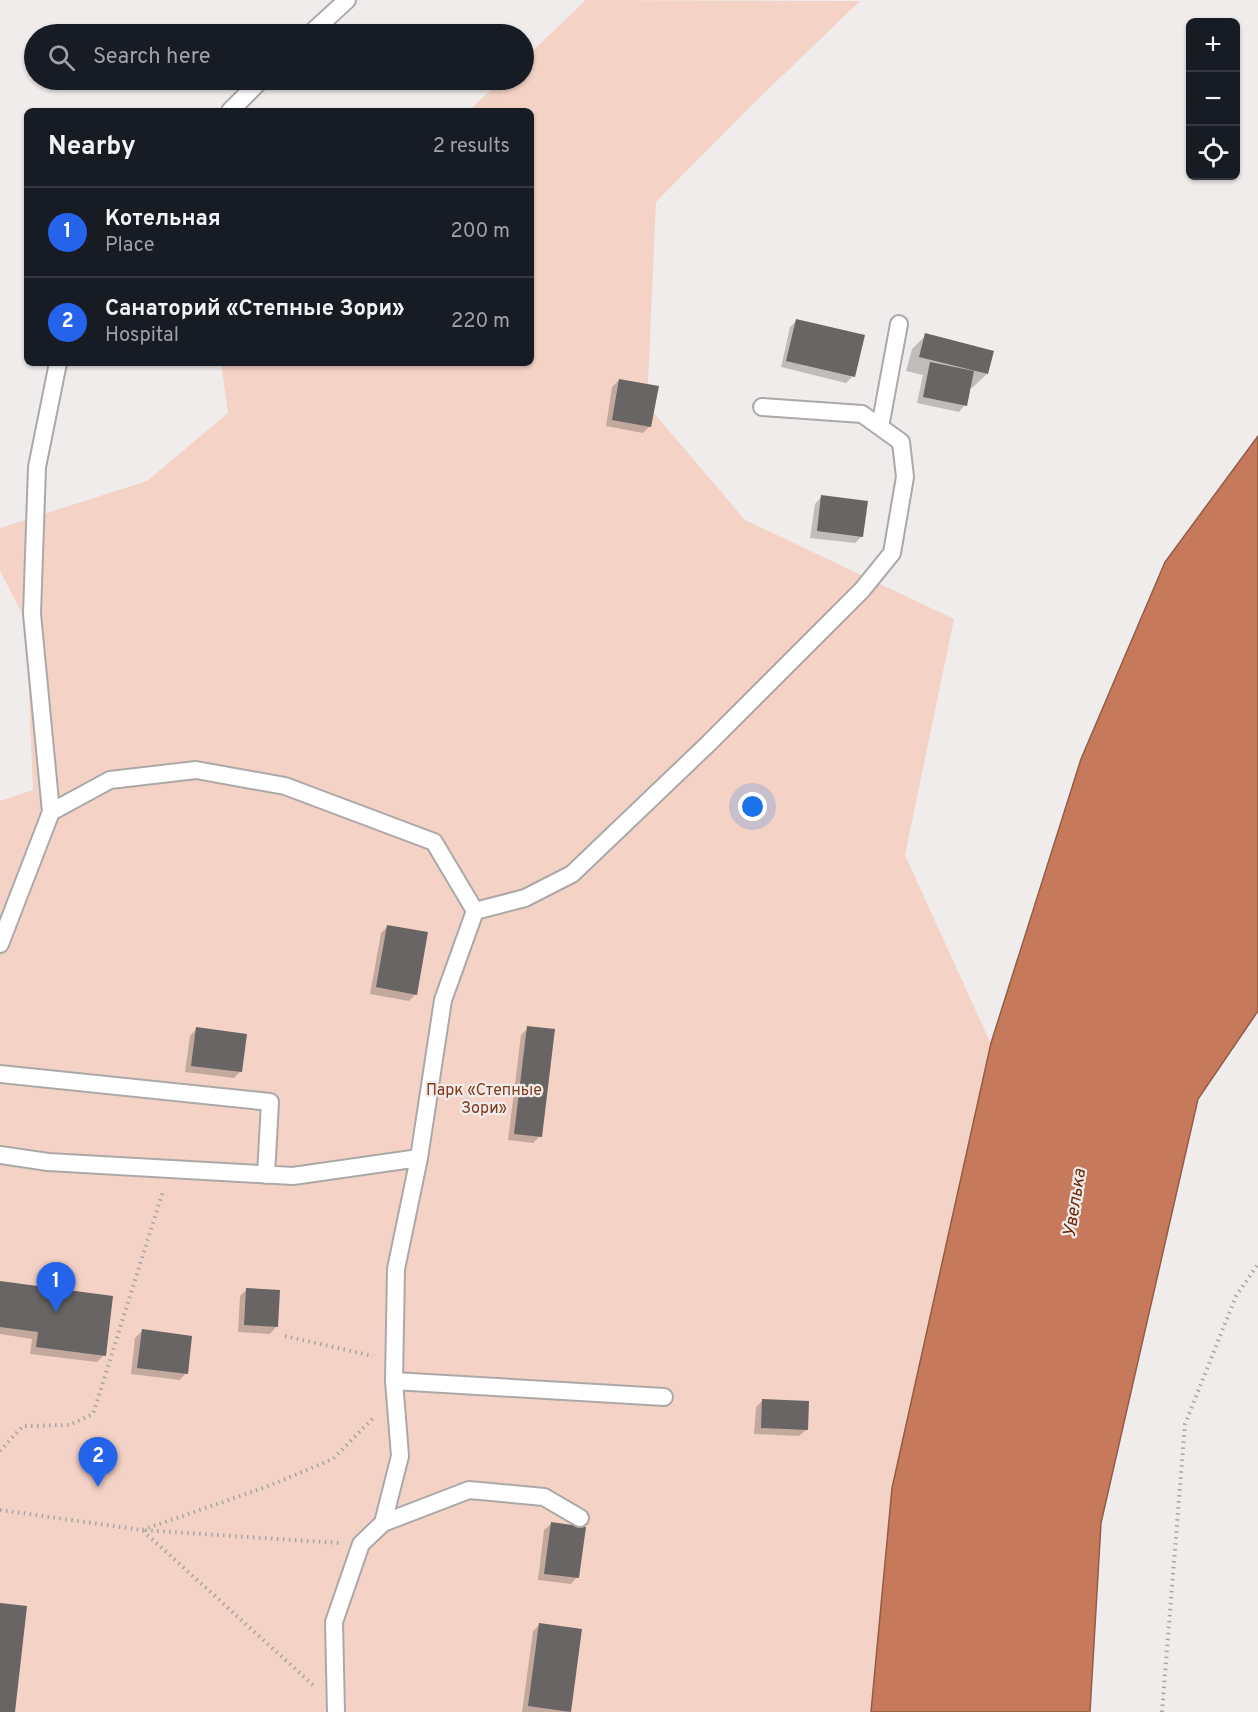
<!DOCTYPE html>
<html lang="en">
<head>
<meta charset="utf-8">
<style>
  :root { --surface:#171b24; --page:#242831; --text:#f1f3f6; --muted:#9ea1a6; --line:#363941; --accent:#2563eb }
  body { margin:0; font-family:Overpass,sans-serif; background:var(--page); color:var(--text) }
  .controls { position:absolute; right:18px; top:18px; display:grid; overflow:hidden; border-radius:9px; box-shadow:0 2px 4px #0004 }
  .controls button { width:54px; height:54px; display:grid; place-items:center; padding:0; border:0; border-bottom:2px solid var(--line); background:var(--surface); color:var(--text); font:30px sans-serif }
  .you { position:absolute; left:753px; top:807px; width:21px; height:21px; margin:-15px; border:4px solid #fff; border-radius:50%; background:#1a73e8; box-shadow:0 0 0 9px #1a73e833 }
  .badge { display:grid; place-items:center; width:39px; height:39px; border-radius:50%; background:var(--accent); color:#fff; font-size:20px; font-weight:700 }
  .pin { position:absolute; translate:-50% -50px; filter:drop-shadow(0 2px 3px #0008) }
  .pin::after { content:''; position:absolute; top:32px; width:21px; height:18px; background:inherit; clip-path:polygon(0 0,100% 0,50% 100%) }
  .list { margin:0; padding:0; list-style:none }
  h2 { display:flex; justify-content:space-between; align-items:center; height:78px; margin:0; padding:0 24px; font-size:26px }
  h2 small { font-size:20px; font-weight:400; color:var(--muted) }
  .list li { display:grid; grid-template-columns:39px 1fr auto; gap:18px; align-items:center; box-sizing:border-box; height:90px; padding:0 24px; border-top:2px solid var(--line) }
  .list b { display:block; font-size:22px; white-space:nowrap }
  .list p { margin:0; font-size:20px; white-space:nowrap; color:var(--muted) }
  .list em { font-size:20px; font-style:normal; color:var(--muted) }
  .icon { flex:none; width:33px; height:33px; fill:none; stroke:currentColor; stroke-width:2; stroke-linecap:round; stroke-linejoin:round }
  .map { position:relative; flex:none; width:1258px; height:1712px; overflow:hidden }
  .search { position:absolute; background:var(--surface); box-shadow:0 2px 4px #0004; left:24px; top:24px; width:510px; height:66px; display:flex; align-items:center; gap:15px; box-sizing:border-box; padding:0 21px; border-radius:33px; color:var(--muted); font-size:22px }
  .panel { position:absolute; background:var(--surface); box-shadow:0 2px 4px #0004; left:24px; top:108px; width:510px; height:258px; border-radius:9px }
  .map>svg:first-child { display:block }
  .green { fill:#f4d3c6 }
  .water { fill:#c67a5b; stroke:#925c46; stroke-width:1.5 }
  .shadow { fill:#0003 }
  .building { fill:#686564 }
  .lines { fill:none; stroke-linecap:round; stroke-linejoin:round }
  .lane-casing { stroke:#aca8a7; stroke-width:20 }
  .path { stroke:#a8a5a4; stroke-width:4; stroke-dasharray:1.5 4.5; stroke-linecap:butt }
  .lane { stroke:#fff; stroke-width:16 }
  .labels { text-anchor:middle; stroke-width:4.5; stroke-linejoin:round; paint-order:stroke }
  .park-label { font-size:16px; fill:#813a19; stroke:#f0eceb }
  .water-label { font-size:18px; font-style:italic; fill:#6f2905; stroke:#f0eceb }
</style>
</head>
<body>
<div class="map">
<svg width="1258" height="1712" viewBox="0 0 1258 1712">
  <rect width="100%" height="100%" fill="#f0eceb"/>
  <path class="green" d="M584,0l276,1 -106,102 -98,99 -9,203 98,115 209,99 -49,236 86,189 -99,444 -21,224h-871v-911l33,-11 -7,-169 -26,-50v-43l147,-47 81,-68 -7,-50h310v-252h-63l34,-31h22v-21l60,-57z"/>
  <path class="water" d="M1258,436v575l-60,88 -97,424 -11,189h-219l21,-224 99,-445 90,-284 84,-197z"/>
  <path class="shadow" d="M797,320l56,56 -7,7 -65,-16 9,-40z
    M926,335l61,39 -15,14 -3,-1 -4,18 -6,7 -42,-9 6,-28 -17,-4 6,-22z
    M619,380l31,46 -7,7 -37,-7 6,-39z
    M821,497l41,39 -7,7 -45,-5 5,-34z
    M388,926l28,68 -7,7 -39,-7 11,-61z
    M528,1028l12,108 -7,7 -25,-3 13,-105z
    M196,1029l45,42 -7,7 -49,-6 5,-36z
    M0,1283l104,72 -7,7 -67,-8 2,-15 -32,-5z
    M247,1289l29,38 -6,7 -32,-2 2,-36z
    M142,1331l44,42 -6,7 -49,-6 4,-36z
    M763,1400l43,30 -7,6 -45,-2 2,-27z
    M551,1524l26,53 -6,7 -33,-4 6,-50z
    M540,1624l29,87 -1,1h-46l11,-81z"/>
  <path class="building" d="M796,319l69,16 -10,42 -69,-16z
    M925,333l69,18 -6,23 -69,-17z
    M930,362l44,9 -7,35 -44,-9z
    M619,379l40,7 -8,41 -39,-7z
    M821,495l47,6 -5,36 -46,-6z
    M387,925l41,7 -11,63 -41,-8z
    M527,1026l28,3 -13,108 -28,-3z
    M196,1027l51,7 -5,38 -51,-6z
    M0,1281l113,15 -7,60 -70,-9 2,-15 -38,-5z
    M246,1288l34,2 -2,37 -34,-2z
    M142,1329l50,7 -4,38 -51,-6z
    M762,1399l47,2 -1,29 -47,-2z
    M551,1522l35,5 -7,51 -35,-4z
    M0,1603l27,3 -12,106h-15z
    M539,1623l43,6 -11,83 -43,-6z"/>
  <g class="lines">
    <defs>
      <path id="lane" d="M310,34l37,-34
        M230,111l31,-31
        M880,427l19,-103
        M51,812l-19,-198 5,-147 21,-104
        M475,911l50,-13 47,-24 136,-130 154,-154 30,-37 13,-76 -4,-35 -39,-28 -100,-7
        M0,944l51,-132 59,-32 86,-10 89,16 149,56 41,69 -32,89 -24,158 -23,111 -2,112 6,75 -17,67 -22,21 -27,78 2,90
        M0,1074l270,28 -4,73
        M0,1155l48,7 245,14 126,-18
        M394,1381l270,16
        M383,1523l86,-33 75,7 36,21"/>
    </defs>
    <use href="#lane" class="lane-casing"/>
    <path class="path" d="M285,1336l88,20
      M0,1451l23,-25 46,-1 24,-11 70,-223
      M0,1510l142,20 124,-43 67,-28 40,-41
      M313,1685l-171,-155 197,13
      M1162,1712l23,-288 51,-128 22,-32"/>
    <use href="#lane" class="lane"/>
  </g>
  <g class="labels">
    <g class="park-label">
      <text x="484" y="1095">Парк «Степные<tspan x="484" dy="18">Зори»</tspan></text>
    </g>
    <g class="water-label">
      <text transform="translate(1074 1203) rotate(-81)" y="6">Увелька</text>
    </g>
  </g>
</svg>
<div class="controls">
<button>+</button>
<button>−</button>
<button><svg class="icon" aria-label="locate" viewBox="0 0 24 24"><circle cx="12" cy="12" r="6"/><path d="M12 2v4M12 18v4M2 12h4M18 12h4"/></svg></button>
</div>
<div class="you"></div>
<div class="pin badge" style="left:56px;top:1312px">1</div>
<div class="pin badge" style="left:98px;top:1487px">2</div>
<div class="search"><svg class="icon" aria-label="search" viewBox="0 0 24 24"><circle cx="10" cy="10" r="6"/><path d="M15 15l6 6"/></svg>Search here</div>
<section class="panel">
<h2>Nearby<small>2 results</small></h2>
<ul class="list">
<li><span class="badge">1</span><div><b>Котельная</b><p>Place</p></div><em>200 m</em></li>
<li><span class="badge">2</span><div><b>Санаторий «Степные Зори»</b><p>Hospital</p></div><em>220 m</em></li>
</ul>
</section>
</div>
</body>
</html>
